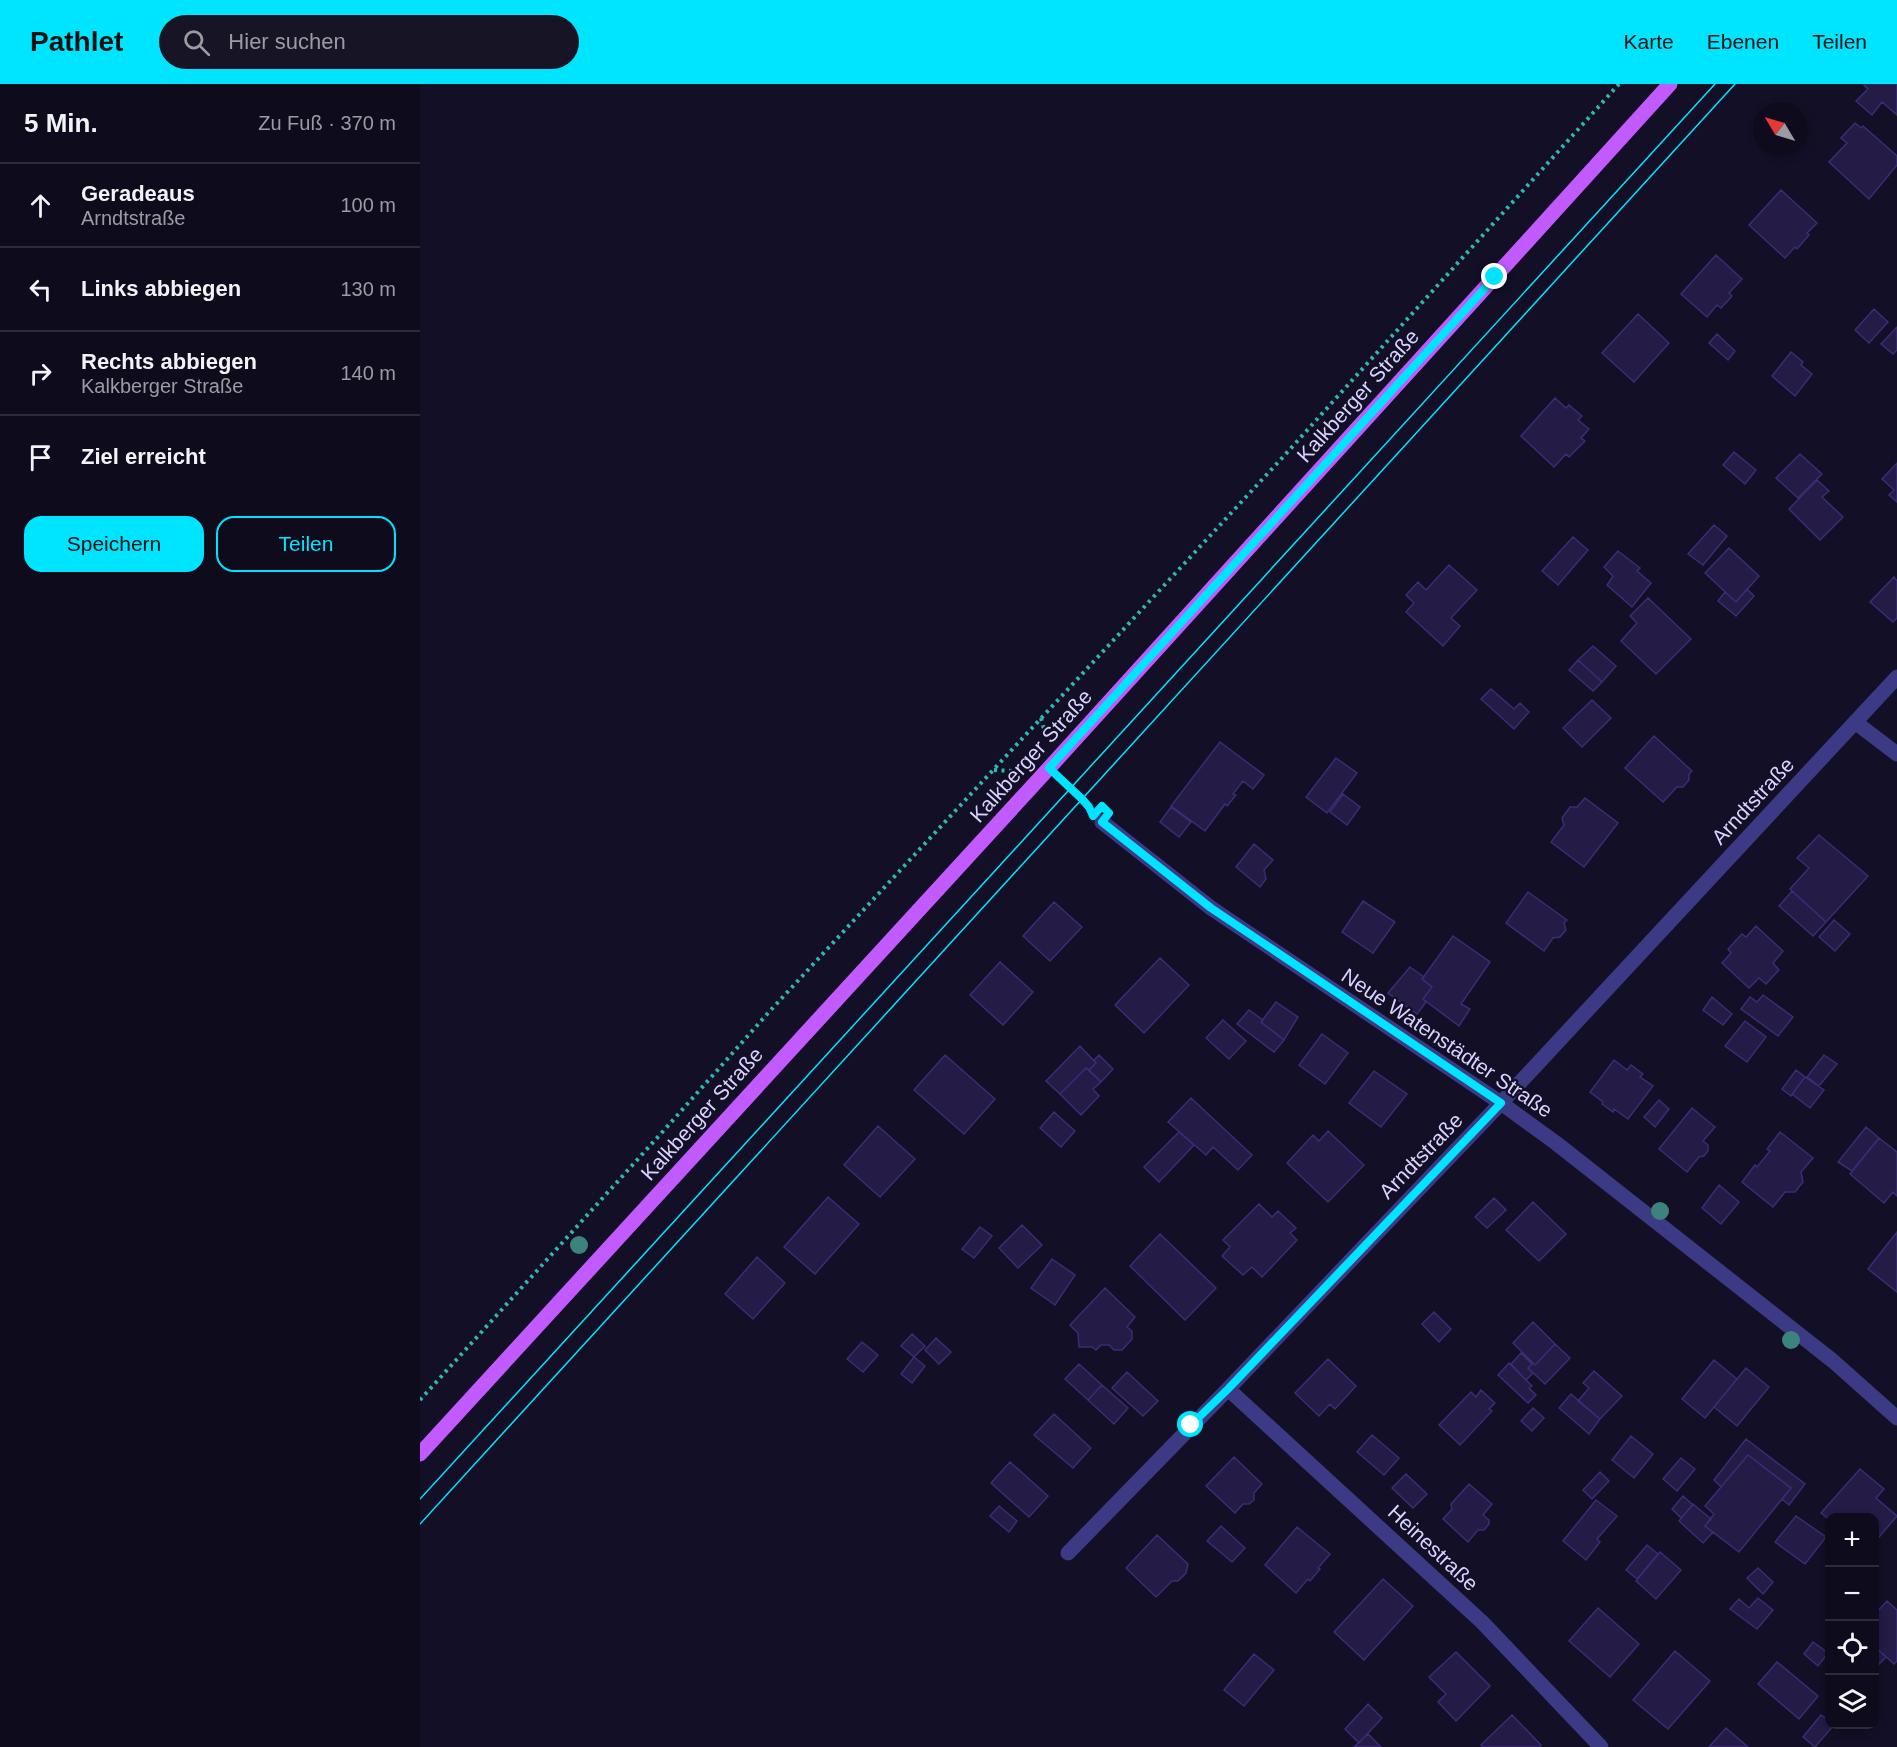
<!DOCTYPE html>
<html lang="de">
<head>
<meta charset="utf-8">
<style>
  :root { --surface:#0e0b1c; --page:#171425; --text:#f1f3f6; --muted:#9b9ba3; --line:#2e2b3b; --accent:#00e5ff }
  body { margin:0; font-family:Helvetica,sans-serif; background:var(--page); color:var(--text) }
  .controls { position:absolute; right:18px; bottom:18px; display:grid; overflow:hidden; border-radius:12px; box-shadow:0 3px 9px #0003 }
  .controls button { width:54px; height:54px; display:grid; place-items:center; padding:0; border:0; border-bottom:2px solid var(--line); background:var(--surface); color:var(--text); font:30px sans-serif }
  .compass { position:absolute; left:1333px; top:18px; width:54px; height:54px; border-radius:50%; background:var(--surface); box-shadow:0 3px 9px #0003; rotate:308deg }
  .stop { position:absolute; width:18px; height:18px; margin:-14px; border:4px solid #00e5ff; border-radius:50%; background:#fff }
  .stop.end { background:#00e5ff; border-color:#fff; box-shadow:0 2px 6px #0008 }
  .list { margin:0; padding:0; list-style:none }
  h2 { display:flex; justify-content:space-between; align-items:center; height:78px; margin:0; padding:0 24px; font-size:26px }
  h2 small { font-size:20px; font-weight:400; color:var(--muted) }
  .list li { display:grid; grid-template-columns:39px 1fr auto; gap:18px; align-items:center; box-sizing:border-box; height:84px; padding:0 24px; border-top:2px solid var(--line) }
  .list b { display:block; font-size:22px; white-space:nowrap }
  .list p { margin:0; font-size:20px; white-space:nowrap; color:var(--muted) }
  .list em { font-size:20px; font-style:normal; color:var(--muted) }
  .actions { display:flex; gap:12px; padding:18px 24px }
  .actions a { flex:1; padding:14px 0; border:2px solid var(--accent); border-radius:18px; text-align:center; font-size:21px; color:var(--accent) }
  .actions .main { background:var(--accent); color:#111 }
  .icon { flex:none; width:33px; height:33px; fill:none; stroke:currentColor; stroke-width:2; stroke-linecap:round; stroke-linejoin:round }
  .map { position:relative; flex:none; width:1477px; height:1663px; overflow:hidden }
  header { display:flex; align-items:center; gap:36px; box-sizing:border-box; height:84px; padding:0 30px; background:var(--accent); color:#111 }
  header strong { font-size:28px }
  nav { display:flex; gap:33px; margin-inline-start:auto; font-size:21px }
  .search { width:420px; height:54px; background:var(--page); display:flex; align-items:center; gap:15px; box-sizing:border-box; padding:0 21px; border-radius:33px; color:var(--muted); font-size:22px }
  main { display:flex }
  aside { flex:1; background:var(--surface) }
  .map>svg:first-child { display:block }
  .building { fill:#241b47; stroke:#3b2d73; stroke-width:1.5 }
  .lines { fill:none; stroke-linecap:round; stroke-linejoin:round }
  .path { stroke:#2fb8b0; stroke-width:4; stroke-dasharray:3 4.5; stroke-linecap:butt }
  .minor { stroke:#3d3a85; stroke-width:15 }
  .major { stroke:#c25bff; stroke-width:15 }
  .tram { stroke:#00e5ff; stroke-width:1.5 }
  .tree { fill:#3d827b }
  .route { stroke:#00e5ff; stroke-width:8 }
  .labels { text-anchor:middle; stroke-width:4.5; stroke-linejoin:round; paint-order:stroke }
  .street-label { font-size:21px; fill:#d9d4ff; stroke:#130f26 }
</style>
</head>
<body>
<header>
<strong>Pathlet</strong>
<div class="search"><svg class="icon" aria-label="search" viewBox="0 0 24 24"><circle cx="10" cy="10" r="6"/><path d="M15 15l6 6"/></svg>Hier suchen</div>
<nav><a>Karte</a><a>Ebenen</a><a>Teilen</a></nav>
</header>
<main>
<aside>
<h2>5 Min.<small>Zu Fuß · 370 m</small></h2>
<ul class="list">
<li><svg class="icon" aria-label="ahead" viewBox="0 0 24 24"><path d="M12 20V5M6 11l6-6 6 6"/></svg><div><b>Geradeaus</b><p>Arndtstraße</p></div><em>100 m</em></li>
<li><svg class="icon" aria-label="left" viewBox="0 0 24 24"><path d="M17 20v-9H6M10 6l-5 5 5 5"/></svg><div><b>Links abbiegen</b></div><em>130 m</em></li>
<li><svg class="icon" aria-label="right" viewBox="0 0 24 24"><path d="M7 20v-9h11M14 6l5 5-5 5"/></svg><div><b>Rechts abbiegen</b><p>Kalkberger Straße</p></div><em>140 m</em></li>
<li><svg class="icon" aria-label="arrive" viewBox="0 0 24 24"><path d="M6 21V4h12l-3 4 3 4H6"/></svg><div><b>Ziel erreicht</b></div></li>
</ul>
<div class="actions"><a class="main">Speichern</a><a>Teilen</a></div>
</aside>
<div class="map">
<svg width="1477" height="1663" viewBox="0 0 1477 1663">
  <rect width="100%" height="100%" fill="#130f26"/>
  <path class="building" d="M1445,0h32v31l-15,-13 -10,13 -16,-14 12,-12 -4,-4z
    M1435,39l6,5 2,-2 34,30v9l-28,34 -40,-37 18,-19 -6,-5z
    M1361,106l36,33 -10,10 2,2 -12,14 -2,-2 -10,11 -36,-33z
    M1296,171l26,24 -13,14 3,3 -11,12 -4,-3 -10,12 -26,-23z
    M1454,225l14,13 -19,21 -14,-13z
    M1218,230l31,29 -35,39 -32,-29z
    M1477,243v23l-4,4 -12,-10z
    M1297,250l18,17 -7,9 -19,-17z
    M1371,268l12,10 -2,3 11,9 -17,22 -23,-20z
    M1135,314l11,10 3,-3 13,11 -4,4 11,9 -8,9 4,3 -16,16 -3,-3 -12,13 -33,-31z
    M1314,368l22,18 -11,14 -22,-19z
    M1380,370l22,20 -24,24 -22,-20z
    M1477,379v39l-8,-7 5,-5 -12,-11z
    M1397,396l12,11 -7,6 21,20 -23,23 -31,-31z
    M1294,441l13,11 -24,29 -15,-11z
    M1153,453l15,13 -30,35 -16,-14z
    M1309,464l30,28 -23,26 -31,-29z
    M1198,467l22,17 -3,3 14,12 -19,24 -25,-22 6,-9 -9,-9z
    M1029,481l28,25 -26,28 9,8 -17,20 -37,-34 8,-9 -8,-8 12,-13 8,8z
    M1474,493l3,4v37l-4,4 -23,-20z
    M1327,505l7,7 -18,20 -18,-15 7,-9 11,10z
    M1228,514l43,41 -35,35 -35,-33 16,-18 -7,-7z
    M1173,562l23,20 -14,16 -24,-22z
    M1158,576l24,22 -9,9 -24,-21z
    M1071,605l23,20 6,-6 9,9 -15,17 -33,-30z
    M1172,616l19,18 -29,29 -19,-19z
    M1234,652l38,35 -3,3v6l-6,7h-6l-14,15 -38,-34z
    M800,658l44,33 -11,14 -10,-8 -10,13 3,1 -9,11 -2,-2 -20,27 -34,-25z
    M916,674l21,15 -30,40 -21,-16z
    M923,710l17,13 -13,18 -17,-13z
    M1165,714l33,25 -34,44 -33,-25 13,-17 -2,-7 8,-11h7z
    M751,723l20,15 -12,15 -19,-15z
    M1399,751l49,41 -42,46 -36,-33 19,-21 -12,-10z
    M834,760l19,16 -9,10 2,9 -6,8 -24,-20z
    M1372,807l34,31 -13,14 -34,-30z
    M1108,808l39,28 -3,3 2,7 -6,7 -7,1 -9,13 -38,-28z
    M943,817l32,21 -22,31 -31,-21z
    M634,818l28,25 -32,34 -27,-25z
    M1414,836l16,14 -15,17 -16,-14z
    M1336,842l27,25 -10,12 6,7 -13,14 -7,-6 -10,10 -27,-25 9,-10 -3,-4 14,-15 4,3z
    M1033,852l37,26 -29,42 9,5 -11,17 -36,-27 9,-12 -10,-8z
    M740,874l29,27 -45,48 -29,-28z
    M580,878l33,30 -30,33 -33,-30z
    M990,883l14,10 -2,2 10,8 -9,12 3,3 -9,12 -29,-21z
    M1343,911l30,22 -15,19 -37,-27 9,-12 7,5z
    M1292,913l20,17 -9,11 -20,-15z
    M856,918l22,15 -14,23 -23,-18z
    M829,926l14,10 -2,2 23,18 -10,12 -37,-28z
    M803,936l23,21 -17,18 -23,-21z
    M1325,937l21,16 -19,25 -22,-16z
    M902,950l26,19 -23,31 -26,-19z
    M660,962l16,17 -7,7 -3,-2 -26,26 -14,-13z
    M525,971l50,44 -31,35 -50,-44z
    M679,971l14,14 -12,13 -12,-12 7,-7 -2,-3z
    M1404,971l13,9 -18,22 -12,-9z
    M1194,976l13,10 4,-5 12,9 -3,3 13,9 -25,33 -14,-10 -1,3 -11,-8 1,-2 -13,-10z
    M666,984l15,14 -8,7 6,7 -18,19 -21,-21z
    M1376,986l9,7 -14,19 -9,-7z
    M954,987l33,23 -26,33 -32,-24z
    M1385,993l19,13 -14,18 -18,-14z
    M771,1014l61,57 -14,15 -25,-23 -7,8 -38,-33z
    M1239,1016l10,9 -14,18 -11,-10z
    M1272,1024l23,19 -12,14 5,4v6l-4,5 -5,1 -12,15 -28,-23z
    M634,1028l21,19 -14,16 -21,-19z
    M458,1042l37,33 -35,38 -36,-32z
    M1446,1043l13,11 -27,33 -14,-9z
    M908,1047l36,34 -36,37 -41,-39 26,-28 6,6z
    M759,1048l15,13 -35,37 -15,-15z
    M1360,1048l33,26 -12,14 2,10 -8,10h-10l-12,15 -31,-25 13,-17 2,2 13,-16 -3,-2z
    M1459,1054l18,14v44l-4,-4 -9,11 -34,-29z
    M1299,1101l20,17 -18,22 -19,-16z
    M408,1113l31,27 -44,50 -31,-27z
    M1074,1114l12,12 -19,18 -12,-11z
    M1113,1118l33,32 -27,27 -33,-31z
    M839,1120l13,13 6,-6 18,17 -6,5 7,7 -35,37 -10,-10 -9,8 -21,-19 8,-9 -7,-7z
    M602,1141l20,20 -24,23 -19,-20z
    M560,1143l12,9 -18,22 -12,-9z
    M1477,1148v60l-29,-23z
    M740,1150l56,54 -31,32 -55,-54z
    M337,1173l28,26 -32,36 -28,-25z
    M632,1175l23,16 -20,30 -24,-17z
    M685,1204l30,29 -8,10 5,4v8l-10,11h-8l-5,-5h-8l-5,5 -4,-3h-13l-1,-14 -8,-8z
    M1014,1228l17,17 -12,13 -17,-18z
    M1113,1238l22,22 -20,21 -22,-22z
    M492,1250l13,12 -11,11 -13,-11z
    M516,1254l15,14 -12,12 -14,-14z
    M442,1258l16,13 -15,17 -16,-13z
    M1135,1260l15,14 -25,26 -17,-16 5,-5 2,2z
    M1101,1269l11,11 -4,4 5,5 -7,7 -15,-16z
    M494,1273l11,9 -13,17 -11,-9z
    M908,1275l28,27 -21,23 -5,-5 -11,12 -24,-23z
    M1294,1276l23,19 -32,39 -23,-19z
    M1089,1279l23,23 -3,2 7,7 -8,8 -30,-28z
    M659,1280l23,21 -14,15 -23,-21z
    M1326,1284l23,19 -32,39 -23,-19z
    M1174,1287l28,25 -22,23 -22,-18 11,-13 -6,-5z
    M707,1288l31,29 -15,15 -31,-28z
    M682,1301l26,23 -14,16 -26,-24z
    M1061,1306l14,13 -6,6 3,2 -32,34 -21,-20 32,-33 5,5z
    M1151,1310l29,25 -11,15 -30,-26z
    M1113,1324l11,10 -12,13 -11,-10z
    M634,1330l37,34 -18,20 -39,-33z
    M952,1351l27,23 -15,17 -27,-23z
    M1211,1352l22,18 -19,24 -22,-18z
    M1326,1355l59,45 -16,21 -7,-6 9,-11 -43,-33 -27,32 -7,-7z
    M1328,1371l43,33 -52,64 -34,-26 9,-12 -9,-8z
    M814,1373l28,27 -8,9v7l-5,4h-6l-8,9 -29,-27z
    M1261,1374l14,11 -18,22 -14,-12z
    M590,1378l38,34 -19,21 -38,-34z
    M1440,1385l24,20 -8,9 21,18 -23,27v-25h-44v2l-9,-7z
    M1180,1388l9,9 -17,18 -9,-9z
    M986,1390l21,20 -14,14 -21,-20z
    M1049,1400l23,20 -9,11 6,5v4l-5,6h-6l-10,12 -25,-23 9,-10 -1,-5z
    M1263,1412l10,9 -12,13 -9,-9z
    M1176,1416l21,16 -20,23 3,3 -14,18 -23,-19z
    M1273,1420l18,15 -6,7 8,6 -10,11 -24,-22z
    M579,1422l18,15 -8,11 -19,-16z
    M1376,1432l30,21 -21,27 -30,-22z
    M801,1442l24,22 -13,14 -25,-21z
    M877,1443l33,27 -12,14 2,1 -10,12 -2,-2 -12,14 -31,-28z
    M737,1451l31,29 -2,9 -8,8h-6l-16,16 -30,-29z
    M1227,1461l11,9 -21,25 -11,-9z
    M1240,1468l21,18 -25,29 -20,-18z
    M1338,1484l15,14 -10,12 -16,-16z
    M963,1495l30,27 -49,54 -30,-28z
    M1338,1514l15,12 -16,19 -27,-20 9,-10 10,9z
    M1467,1517l10,9v51l-3,3 -20,-18v-31z
    M1178,1524l41,36 -29,33 -41,-36z
    M1393,1558l15,11 -10,13 -14,-12z
    M1454,1562l12,11 -10,10 -2,-1z
    M1255,1567l35,30 -42,48 -35,-29z
    M1036,1568l34,34 -34,35 -18,-19 8,-8 -17,-17z
    M834,1570l20,16 -30,36 -20,-16z
    M1357,1578l41,34 -19,23 -41,-35z
    M948,1620l14,14 -23,25 -14,-14z
    M1092,1631l29,30 -2,2h-56l-2,-2z
    M1401,1631l9,6v3l4,1 -19,22 -12,-10z
    M1306,1644l22,19h-39z
    M948,1650l13,13h-27z"/>
  <g class="lines">
    <path class="path" d="M621,634l5,18
      M574,686l19,1
      M645,699l22,22
      M0,1316l246,-272 103,-116 514,-555 336,-373"/>
    <path class="minor" d="M1435,638l42,32
      M682,738l109,86 290,195 55,40 277,218 64,57
      M808,1305l254,233 119,125
      M648,1469l160,-164 273,-286 396,-426"/>
    <path class="major" d="M0,1370l629,-686 621,-684"/>
    <path class="tram" d="M0,1415l1295,-1415
      M0,1440l1315,-1440"/>
  </g>
  <g class="tree">
    <circle cx="1240" cy="1127" r="9"/>
    <circle cx="159" cy="1161" r="9"/>
    <circle cx="1371" cy="1256" r="9"/>
  </g>
  <g class="lines">
    <path class="route" d="M771,1341l37,-36 273,-286 -290,-195 -109,-86 7,-9 -7,-7 -9,10 -4,-9 -7,-8 -33,-31 446,-491"/>
  </g>
  <g class="labels">
    <g class="street-label">
      <text transform="translate(938 312) rotate(-48)" y="7">Kalkberger Straße</text>
      <text transform="translate(611 672) rotate(-48)" y="7">Kalkberger Straße</text>
      <text transform="translate(1333 717) rotate(-47)" y="7">Arndtstraße</text>
      <text transform="translate(1027 959) rotate(34)" y="7">Neue Watenstädter Straße</text>
      <text transform="translate(282 1030) rotate(-48)" y="7">Kalkberger Straße</text>
      <text transform="translate(1001 1072) rotate(-46)" y="7">Arndtstraße</text>
      <text transform="translate(1013 1464) rotate(43)" y="7">Heinestraße</text>
    </g>
  </g>
</svg>
<div class="controls">
<button>+</button>
<button>−</button>
<button><svg class="icon" aria-label="locate" viewBox="0 0 24 24"><circle cx="12" cy="12" r="6"/><path d="M12 2v4M12 18v4M2 12h4M18 12h4"/></svg></button>
<button><svg class="icon" aria-label="layers" viewBox="0 0 24 24"><path d="M12 4l9 5-9 5-9-5zM3 14l9 5 9-5"/></svg></button>
</div>
<svg class="compass" viewBox="-18 -18 36 36"><path d="M0-13l5 13h-10z" fill="#e53935"/><path d="M0 13l5-13h-10z" fill="#9b9ba3"/></svg>
<div class="stop" style="left:771px;top:1341px"></div>
<div class="stop end" style="left:1075px;top:193px"></div>
</div>
</main>
</body>
</html>
